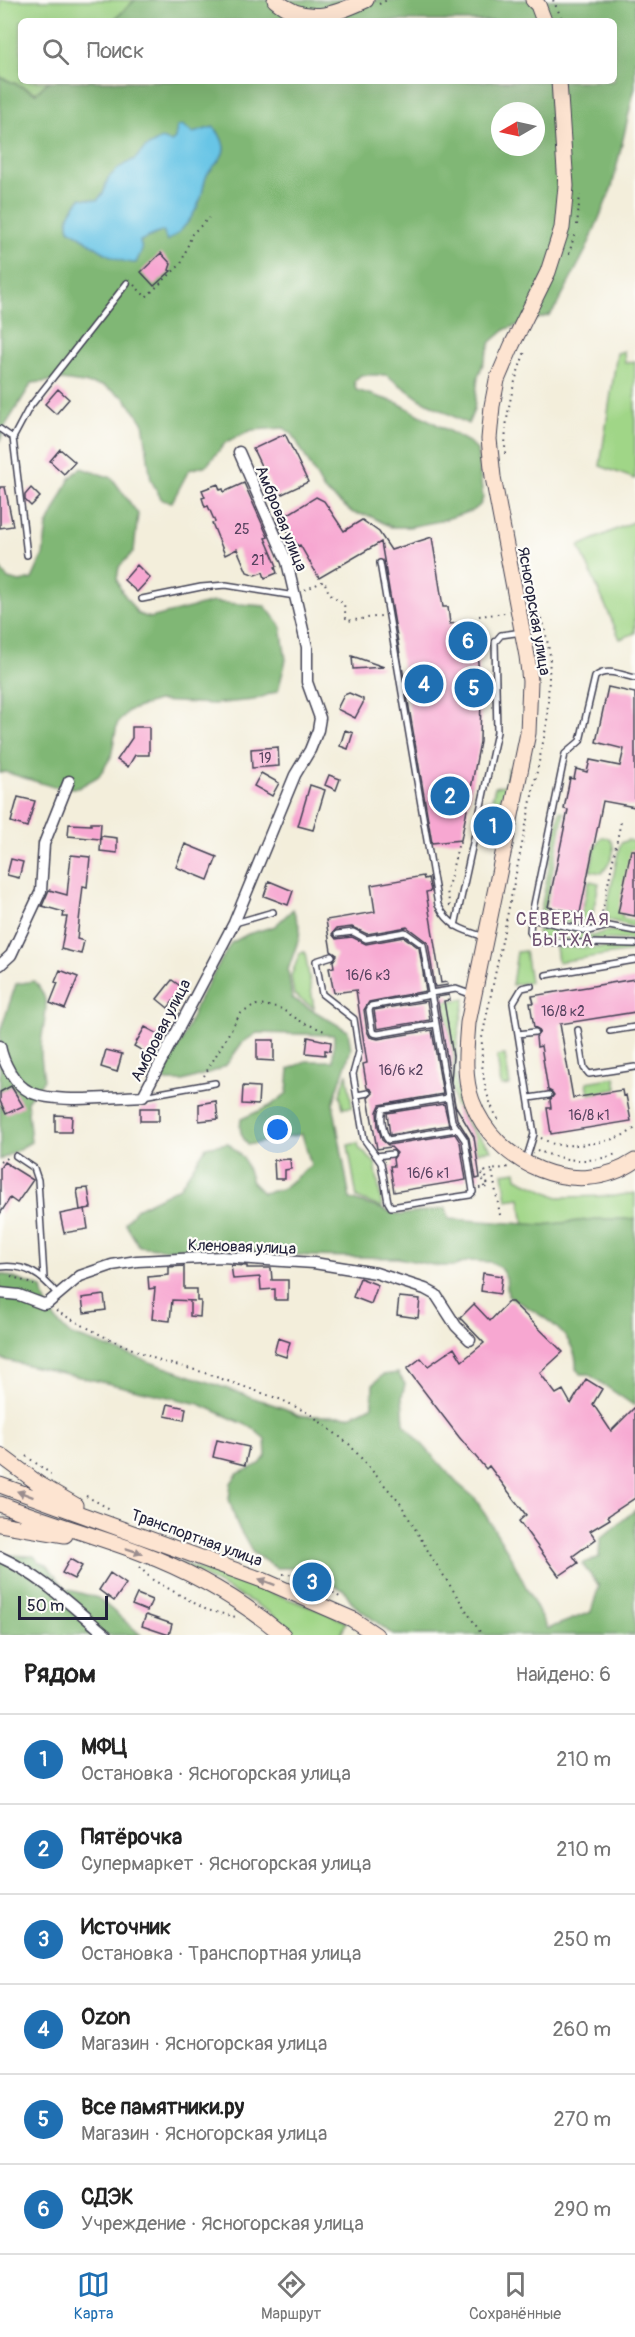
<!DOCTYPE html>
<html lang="ru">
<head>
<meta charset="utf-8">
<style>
  :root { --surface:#fff; --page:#f6f6f6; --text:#222; --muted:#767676; --line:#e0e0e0; --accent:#1f6fb2 }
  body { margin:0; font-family:Pangolin,sans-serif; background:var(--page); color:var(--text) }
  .compass { position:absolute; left:491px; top:102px; width:54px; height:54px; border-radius:50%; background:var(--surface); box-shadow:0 6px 24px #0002; rotate:261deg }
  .scale { position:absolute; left:18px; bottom:15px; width:90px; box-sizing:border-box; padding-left:6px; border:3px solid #22223b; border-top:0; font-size:16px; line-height:21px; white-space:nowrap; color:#22223b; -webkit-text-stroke:4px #fdfcf7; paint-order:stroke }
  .you { position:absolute; left:278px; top:1130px; width:21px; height:21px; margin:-15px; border:4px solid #fff; border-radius:50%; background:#1a73e8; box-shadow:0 0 0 9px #1a73e833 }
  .badge { display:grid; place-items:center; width:39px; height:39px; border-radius:50%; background:var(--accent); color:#fff; font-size:20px; font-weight:700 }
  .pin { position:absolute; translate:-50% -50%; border:3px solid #fff; box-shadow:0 2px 6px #0006 }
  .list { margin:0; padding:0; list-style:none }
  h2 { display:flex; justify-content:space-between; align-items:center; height:78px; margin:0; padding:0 24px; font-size:26px }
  h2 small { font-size:20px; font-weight:400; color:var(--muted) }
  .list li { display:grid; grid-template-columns:39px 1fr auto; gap:18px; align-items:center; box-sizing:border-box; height:90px; padding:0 24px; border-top:2px solid var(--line) }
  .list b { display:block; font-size:22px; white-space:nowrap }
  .list p { margin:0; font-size:20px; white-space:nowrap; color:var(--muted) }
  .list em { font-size:20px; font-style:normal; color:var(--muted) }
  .icon { flex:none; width:33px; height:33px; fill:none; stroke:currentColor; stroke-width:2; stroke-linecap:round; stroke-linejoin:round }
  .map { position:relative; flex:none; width:635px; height:1635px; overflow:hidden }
  .search { position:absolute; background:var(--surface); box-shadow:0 6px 24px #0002; left:18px; right:18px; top:18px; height:66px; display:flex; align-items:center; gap:15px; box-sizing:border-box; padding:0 21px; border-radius:9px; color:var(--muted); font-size:22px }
  .sheet { height:618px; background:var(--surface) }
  nav { display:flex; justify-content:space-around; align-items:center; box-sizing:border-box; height:84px; border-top:2px solid var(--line); background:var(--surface); font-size:16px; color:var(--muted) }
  nav a { display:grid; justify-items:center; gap:3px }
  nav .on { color:var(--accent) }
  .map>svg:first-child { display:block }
  .green { fill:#a0d687; stroke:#617c61; stroke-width:1.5 }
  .forest { fill:#80b774; stroke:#516c58; stroke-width:1.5; fill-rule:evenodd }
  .water { fill:#68c5e6; stroke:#457490; stroke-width:1.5 }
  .building { fill:#f7a7d1 }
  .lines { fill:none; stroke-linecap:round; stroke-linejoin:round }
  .lane-casing { stroke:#414153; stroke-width:8 }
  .street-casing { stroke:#414153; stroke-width:13 }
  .secondary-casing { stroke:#414153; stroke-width:17 }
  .path { stroke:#414153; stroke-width:2; stroke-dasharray:1.5 4.5; stroke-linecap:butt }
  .lane { stroke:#fff; stroke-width:5 }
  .street { stroke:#fff; stroke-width:10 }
  .secondary { stroke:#fde4d1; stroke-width:15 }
  .oneway { fill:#9a8d8e }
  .labels { text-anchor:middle; stroke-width:4.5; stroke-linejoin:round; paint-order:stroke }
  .number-label { font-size:14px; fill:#574360 }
  .street-label { font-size:16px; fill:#22223b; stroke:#fdfcf7 }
  .neighbourhood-label { font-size:18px; letter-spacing:1.5px; fill:#6d5170; stroke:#fdfcf7 }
</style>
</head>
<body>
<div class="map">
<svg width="635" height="1635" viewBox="0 0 635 1635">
  <rect width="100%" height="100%" fill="#fdfcf7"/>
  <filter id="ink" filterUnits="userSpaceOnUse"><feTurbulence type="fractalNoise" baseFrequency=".0167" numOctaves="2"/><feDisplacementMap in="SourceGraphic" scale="12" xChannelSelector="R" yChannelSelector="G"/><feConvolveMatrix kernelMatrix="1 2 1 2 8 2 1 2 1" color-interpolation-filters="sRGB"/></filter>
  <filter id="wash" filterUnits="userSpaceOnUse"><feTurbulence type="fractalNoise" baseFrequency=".008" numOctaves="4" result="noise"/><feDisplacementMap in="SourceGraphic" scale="24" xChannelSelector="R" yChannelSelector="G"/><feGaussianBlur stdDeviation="1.35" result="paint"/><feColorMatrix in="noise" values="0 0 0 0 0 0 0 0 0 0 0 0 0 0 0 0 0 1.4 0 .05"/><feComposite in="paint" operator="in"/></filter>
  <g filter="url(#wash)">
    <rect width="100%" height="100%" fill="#f3eedb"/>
    <path class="green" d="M0,0h135l-22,21h-92v60h28l-12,12 -37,-16z
      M624,351l1,12 10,-2v118l-35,-13 17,-113z
      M635,521v112l-15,6 -41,-93z
      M508,768l2,1 -3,17 -10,20 -7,2 5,-21 10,-2z
      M560,811l4,1 -20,102 36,8 9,-41 10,2 -8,39 -6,5 -41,-8 -4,-5z
      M602,837l7,1c10,12 1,25 -7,35l-12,-2 6,-26z
      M628,840l7,2v13l-13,63 13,3v6l-26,-7 -3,-7 13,-65 2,-5z
      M544,927l49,9c18,-8 24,-5 42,-1v5l-92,-2 -4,-1 -2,-6z
      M556,947l75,1 1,3 -74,11z
      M525,951l5,31 -18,3 5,-33z
      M305,952l9,56 -20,-13 -3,-19 9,-23z
      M465,999c-9,42 -19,92 8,130 5,8 13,14 19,21l-16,2 -2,-15 -19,-32 -4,-23 2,-26 -9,-55z
      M505,1055l5,30 -9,1 -4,-30z
      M347,1073l5,34 -9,1 -3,-13z
      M615,1077l2,12 -28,5 -2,-12z
      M358,1143l1,5 16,15 7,45 -25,-10 -9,-53z
      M516,1171l1,7 41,19 56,-1 21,-3v26h-38l-54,6h-19l-4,-27 -13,2 -4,-27z
      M181,1563l78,25 68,25 19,9 -5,13h-44l-24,-20 -17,-11 -73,-38z"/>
    <path class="forest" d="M135,0h500v87l-23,100 -26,63 -29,55 -7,10 -44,14 -15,13 -13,35 -4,33 -6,14 -48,-25 -34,-24h-25l-7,6 2,9 42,13 71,39 8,8 6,48 -3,7 -6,5 -34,11 -31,6h-18l-21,-11 -17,-3 -29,-23 -31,-55 -9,-7 -32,2 -26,12 -19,23 -18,5 -17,32 -10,-2 -11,-20 -8,-58 -19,-25 -20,-11 -42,-6 -30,3 -27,43 -5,16v-365l36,16 13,-12h565v-60h-501zM500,111h36v36h-36z
      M81,468l31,10 26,36 -4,37 -15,16 -2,13 4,10 17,24 12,4 63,-16 52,4 16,20 5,34 -8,31 -24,9 -41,4 -56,-3 -29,10 -11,13 -6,33 -12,19 -21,12 -24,-1 -49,-15 -5,1v-205l8,11 12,3 12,-3 11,-24 4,-29 23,-48z
      M293,909l7,19 -1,10 -11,32 4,28 56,33 3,18 -18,54 17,96 50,16 46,-7 3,11 94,6 54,-6h38v187l-47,-32h-7l-5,-5c3,-37 -42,-58 -68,-73l-2,-19 -6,-9 -9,-6 -22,-1 -14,5h-17l-40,-8 -88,-2 -93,-8 -53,1 -25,-3 -14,-23 11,-14 44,-22 26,-40 22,-4 16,16 8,23 11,11 19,-4 29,-24 -9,-31 -54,11c-7,-9 -9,-14 -7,-26l29,-13 17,-13 2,-24 17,-8h27l1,-26 -77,-2 -15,10 -15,21 -9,6 -35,11h-18l-3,-12 20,-28 16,-40 33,-58 17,-9 27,-8z
      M34,981c21,21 8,40 7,66 -1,10 2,22 3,33l-17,21 4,41 -31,18v-128l16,-48z
      M0,1273l42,15c3,21 13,32 27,46l217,75 12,7h52l22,-10 1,-22 10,-9 15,-2 7,11 -3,12 2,28 53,59 18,15 35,57 37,74 44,-17 8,-26 -17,-22 17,-7 1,-18 35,-29v125h-242l-40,-31 -9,-14 -50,-22h-18l-23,-15 -16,-28 -8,-26 2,-16 6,-9 23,-10 6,-8 -1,-17 -14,-12 -52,-23 -199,-45z
      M0,1555l34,1 5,6 8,3 19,24 32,9 43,37h-141z"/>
    <path class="water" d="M182,125l11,8 20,-6c5,3 10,13 11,20 1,10 -12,20 -17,28 -3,7 -4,15 -6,23 -7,18 -17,33 -34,43l-4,-10 -23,10 2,9 -6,13c-24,0 -47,-22 -67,-34 -4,-13 4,-21 12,-31l16,2 6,-6 5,-16 12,-11 15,-8 10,-11 16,-9 10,3 4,-3 2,-12z"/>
    <g id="blocks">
      <path class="building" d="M161,253l10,11 -2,6 2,1 -17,15 -13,-14z
        M58,389l11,10 -13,15 -11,-10z
        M285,434l23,48 -32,15 -23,-48z
        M60,449l15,13 -11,12 -14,-13z
        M244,483l24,54 -3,1 12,28 -2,1 2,6 -12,5 -2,-6 -8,3 -8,-3 -10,-23 -12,6 -13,-32 3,-1 -7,-16 -3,1 -3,-9 3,-1 -3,-7 16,-6 2,6 3,-1 1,3z
        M0,487h5l8,39 -13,2z
        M31,488l9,9 -9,9 -6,-6v-5z
        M316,497l8,4 20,30 18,-11 17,12 12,18 41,-13 11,70h5l2,17 24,-3 7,73 -1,48 -19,98 -29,3 -51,-301 -62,36 -19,-33 -2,1 -12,-17 -4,2 -5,-10z
        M137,565l13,13 -13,14 -13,-12z
        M352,656l32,11 -31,2z
        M608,687l27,6v114l-32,-6 -23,112 -32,-6 20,-97 -4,-1 6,-31 4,1 2,-10 11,3 3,-12 30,6 4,-17 -28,-7z
        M349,693l14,6v4l-8,15 -18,-9 7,-14z
        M132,727h17v28h-14l-7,12 -11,-7 15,-22z
        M345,730l8,3 -5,16 -8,-3z
        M278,747l1,19 -27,2 -1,-19z
        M261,773l18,10 -7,13 -18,-10z
        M329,775l11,4 -4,11 -11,-5z
        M310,785l15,5 -12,40 -15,-4z
        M18,797l17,4 -8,26 -16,-5z
        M91,823h10l-1,16 -32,-3 1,-12 22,1z
        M101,836l16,2v15l-17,-2z
        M185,844l32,13 -9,23 -32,-13z
        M631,850h4v66l-17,-3z
        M71,855l19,2 -3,30 -4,-1 -6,53 7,2 -3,13 -20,-5 6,-32h-4l1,-5 -22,-6 7,-16 18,5z
        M11,859l12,3 -4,16 -12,-3z
        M423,876l1,3 4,-1 3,13 -5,1 15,91 6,-1 1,3 -13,2 -7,-44 -21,-16 -40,7 -15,-7 -16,2 -4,5 4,5 16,-2 14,7 38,-7 15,11 7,43 -57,11 -5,8 3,21 3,6 8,2 54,-9 11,64 -63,11 -3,7 1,14 4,14 6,5 67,-11 5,8 6,38 -72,12 -4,-26h4l-1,-7 4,-6 -6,-6 -14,2 -9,-51 5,-5 -2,-4 -4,-1 -4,-24 4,-1 -11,-73 -22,3 -5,-25 5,-1 -1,-6 4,-6 -6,-4 -5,-31 49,-8 -4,-27z
        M269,881l24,10 -5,14 -24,-9z
        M60,970l18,7 -13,32 -15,-6 8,-20 -3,-1z
        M635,979v33l-75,12 13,74 49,-8 1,6 3,-1 5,26 -80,13 -4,-26h4l-1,-8 4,-5 -2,-3 -4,-2 -7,-44 -4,1 -1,-10 4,-5 -2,-3 -4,-2 -4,-24h4l-2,-7z
        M172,980l11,8 -15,20 -11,-9z
        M449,995l1,5 -6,1 9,55 -2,26 4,23 19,32 6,41 -4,1 -7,-41 -12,-19 -20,-122z
        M427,1001l3,19 -53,9 -3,-19z
        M145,1027l15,8 -12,19 -14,-8z
        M308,1037l23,5 -1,9 -5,-1v5l-19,-2z
        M257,1040h17v21l-17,-1z
        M106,1050l16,4 -5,18 -16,-5z
        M11,1086l12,20 -17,8 -6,-13v-9z
        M243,1086l16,1 -1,18 -16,-1z
        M216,1101l2,18 -19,2v-17z
        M444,1104l5,21 -59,10 -3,-22z
        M140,1108h19v13h-19z
        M55,1115l17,1 -1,16h-16z
        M290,1159l1,10 -6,1v9h-10l-1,-19z
        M4,1162l29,18 -16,23 -7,-5 -10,16v-46z
        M88,1188l3,20 -11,2 -3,-21z
        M85,1209l3,20 -24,4 -4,-19z
        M231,1265l16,1v2h24l1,12h16v20h-13v-11l-14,1 -1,-13 -27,2z
        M184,1266v23h13v12h4l-1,16 -10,-1v-15h5l-23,-1 -2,21 -18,-2 3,-31 -6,1 -1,-12 21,-2v-8z
        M483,1273l19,3 -2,18 -19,-3z
        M360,1278l18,7 -7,19 -18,-7z
        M104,1295l2,15 -22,3 -2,-15z
        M399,1297l21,2 -2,19 -21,-3z
        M508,1302h4l51,50 -23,21 16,21 7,-4 8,14 15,-25 16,10 -9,15 18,27 24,-24v91l-27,18 2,3 -20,12 6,8 -23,17 5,7 -19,13 -40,-55 7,-6 -37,-49 -3,3 -27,-32 -52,-68 14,-11 7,8 26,-18 8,13 22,-18 -24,-25 14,-14 16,17z
        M278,1338l12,4 -4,15 -12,-4z
        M168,1404l18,4 -2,12 -19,-4z
        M217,1440l32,7 -4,18 -32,-8z
        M70,1559l12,7 -8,13 -12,-6z
        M110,1573l16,11 -12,17 -15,-11z
        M137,1594l15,6 -5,11 -15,-6z
        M146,1615l26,9 -3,11 -27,-9z"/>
    </g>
  </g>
  <g filter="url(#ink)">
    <use href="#blocks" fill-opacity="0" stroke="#414153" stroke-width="1.5"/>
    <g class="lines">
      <defs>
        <path id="lane" d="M0,429l13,9
          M27,555l-14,-117 16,-30 98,-125
          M380,563l58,342c12,22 24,25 47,32
          M142,599l59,-12 25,-2 69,11
          M635,678c-13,-3 -30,-11 -40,-1l-15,64 -15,13 -34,165 57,12 21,-5 26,5
          M531,919l-1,13 7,10 98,2
          M235,923l38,-11
          M455,926l42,-194 -2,-90 6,-7 21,-3
          M337,934l16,-2 13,7 39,-7 18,13 8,48 25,-4 17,6
          M332,956l-16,5 6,33 32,25 5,33 -6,22 11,65 17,24 7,39 3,5 79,-12 3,-3 -8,-52 -13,-19 -21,-128
          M546,975l89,-15
          M431,995l-60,11 -2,4 3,20 1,3 5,1 58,-10
          M578,1030l6,38 5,6 46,-7
          M610,1031l25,-4
          M518,1034l17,-2
          M357,1095l11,-2
          M143,1096l72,-13
          M448,1098l-65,11c-3,8 0,25 5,31l68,-11
          M529,1098l20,-3
          M16,1156l18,12 4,12 6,98
          M376,1156l16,-2
          M526,1160l8,-26 -21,-131 9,-15 9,-2
          M0,1267c26,-3 42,8 58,28"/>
        <path id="street" d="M0,965l11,-10 30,-64 3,-47 25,-63
          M0,1046c3,16 14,38 30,46 25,12 83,5 113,4l91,-173 61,-148 15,-25 8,-20 2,-12 -13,-36v-35l-20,-85 -48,-110
          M0,1293l19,2 24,9 5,-1 32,-27 32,-11 25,-4 85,-4 92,6 62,10 49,16 11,6 20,31 14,14
          M0,1557c40,18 73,50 106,78"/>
        <path id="secondary" d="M275,0c31,26 59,15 91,0
          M533,0l5,5 6,16
          M559,81l7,105 -4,42 -14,44 -36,73 -15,35 -5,26 -3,33 4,38 34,179 3,25 -2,52 -60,290c-2,26 -5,54 4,78 23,63 104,100 163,60
          M0,1455l39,29 36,21
          M0,1485l265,96 87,38 24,16
          M0,1504c46,18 93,31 139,48 51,19 102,48 144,83
          M0,1524l65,11"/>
      </defs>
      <use href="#lane" class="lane-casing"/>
      <use href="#street" class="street-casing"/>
      <use href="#secondary" class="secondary-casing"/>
      <path class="path" d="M553,0l10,21
        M379,4l8,-4
        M577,225l3,-30
        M569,254l6,-21
        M134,285l12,12 35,-33 11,-30 17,-16
        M505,454c0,-40 7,-68 21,-105
        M305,590l19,-9 5,12 15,11 2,14 2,3 33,-5
        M479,616l26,-3
        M484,640l2,12
        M483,831l11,2
        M450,906l-3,-15 12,-49 6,-1
        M601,918l20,-97
        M204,1076l36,-62 16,-9 22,2 24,15 25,10
        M498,1119c-15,-26 -17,-51 -16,-81l65,-315 3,-68 -6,-30 -14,-30
        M541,1138c4,2 9,5 13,6 20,4 66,-2 81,-16
        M537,1150c25,11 53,14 79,4
        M0,1162l8,-5
        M484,1187l-2,-15 10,-2
        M479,1188l9,-1 -3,-16
        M500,1215l-8,-45 17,-3
        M11,1276l23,9
        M56,1311l47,25 57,25 39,10 83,29 28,14 39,30 51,59 31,53 51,79
        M26,1456l25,18
        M86,1496l24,13
        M139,1567l14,13 54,30 29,7
        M283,1574c19,-1 44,13 59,25"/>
      <use href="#lane" class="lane"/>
      <use href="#street" class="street"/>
      <use href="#secondary" class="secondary"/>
    </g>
    <defs><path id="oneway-solid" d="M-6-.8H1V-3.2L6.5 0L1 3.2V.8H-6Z" transform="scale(1.5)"/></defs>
    <g class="oneway">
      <use href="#oneway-solid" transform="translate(25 1494) rotate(-160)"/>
      <use href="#oneway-solid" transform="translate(134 1551) rotate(19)"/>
      <use href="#oneway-solid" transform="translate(267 1582) rotate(-159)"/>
    </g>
  </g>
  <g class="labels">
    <g class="number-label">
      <text x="242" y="534">25</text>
      <text x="258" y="565">21</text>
      <text x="265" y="763">19</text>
      <text x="368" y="980">16/6 к3</text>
      <text x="563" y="1016">16/8 к2</text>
      <text x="401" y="1075">16/6 к2</text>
      <text x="589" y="1120">16/8 к1</text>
      <text x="428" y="1178">16/6 к1</text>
    </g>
    <g class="street-label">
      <text transform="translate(282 518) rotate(68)" y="6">Амбровая улица</text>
      <text transform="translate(535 611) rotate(80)" y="6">Ясногорская улица</text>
      <text transform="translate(160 1030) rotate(-63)" y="6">Амбровая улица</text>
      <text transform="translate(242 1246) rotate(2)" y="6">Кленовая улица</text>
      <text transform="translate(197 1537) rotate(20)" y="6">Транспортная улица</text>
    </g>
    <g class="neighbourhood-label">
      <text x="563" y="925">СЕВЕРНАЯ<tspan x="563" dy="21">БЫТХА</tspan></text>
    </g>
  </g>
</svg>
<svg class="compass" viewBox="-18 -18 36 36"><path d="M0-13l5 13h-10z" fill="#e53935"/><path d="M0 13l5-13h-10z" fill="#767676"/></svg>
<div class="scale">50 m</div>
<div class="you"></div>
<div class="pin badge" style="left:493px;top:826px">1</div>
<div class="pin badge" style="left:450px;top:796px">2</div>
<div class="pin badge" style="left:312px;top:1582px">3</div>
<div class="pin badge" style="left:424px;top:684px">4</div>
<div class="pin badge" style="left:474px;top:688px">5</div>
<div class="pin badge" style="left:468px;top:641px">6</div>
<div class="search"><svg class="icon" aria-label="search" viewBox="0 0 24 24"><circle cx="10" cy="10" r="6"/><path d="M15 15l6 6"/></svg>Поиск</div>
</div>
<section class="sheet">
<h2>Рядом<small>Найдено: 6</small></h2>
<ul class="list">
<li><span class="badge">1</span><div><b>МФЦ</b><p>Остановка · Ясногорская улица</p></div><em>210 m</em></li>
<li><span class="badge">2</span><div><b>Пятёрочка</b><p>Супермаркет · Ясногорская улица</p></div><em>210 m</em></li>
<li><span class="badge">3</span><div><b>Источник</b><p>Остановка · Транспортная улица</p></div><em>250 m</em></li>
<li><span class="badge">4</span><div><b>Ozon</b><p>Магазин · Ясногорская улица</p></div><em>260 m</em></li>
<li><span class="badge">5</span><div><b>Все памятники.ру</b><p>Магазин · Ясногорская улица</p></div><em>270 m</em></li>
<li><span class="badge">6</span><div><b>СДЭК</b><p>Учреждение · Ясногорская улица</p></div><em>290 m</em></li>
</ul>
</section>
<nav>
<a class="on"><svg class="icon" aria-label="map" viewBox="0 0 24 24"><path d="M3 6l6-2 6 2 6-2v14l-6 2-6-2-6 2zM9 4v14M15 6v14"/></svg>Карта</a>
<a><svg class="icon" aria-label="directions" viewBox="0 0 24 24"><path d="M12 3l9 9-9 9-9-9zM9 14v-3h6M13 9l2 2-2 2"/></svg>Маршрут</a>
<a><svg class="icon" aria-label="saved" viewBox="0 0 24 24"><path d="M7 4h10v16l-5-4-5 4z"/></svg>Сохранённые</a>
</nav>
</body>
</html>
